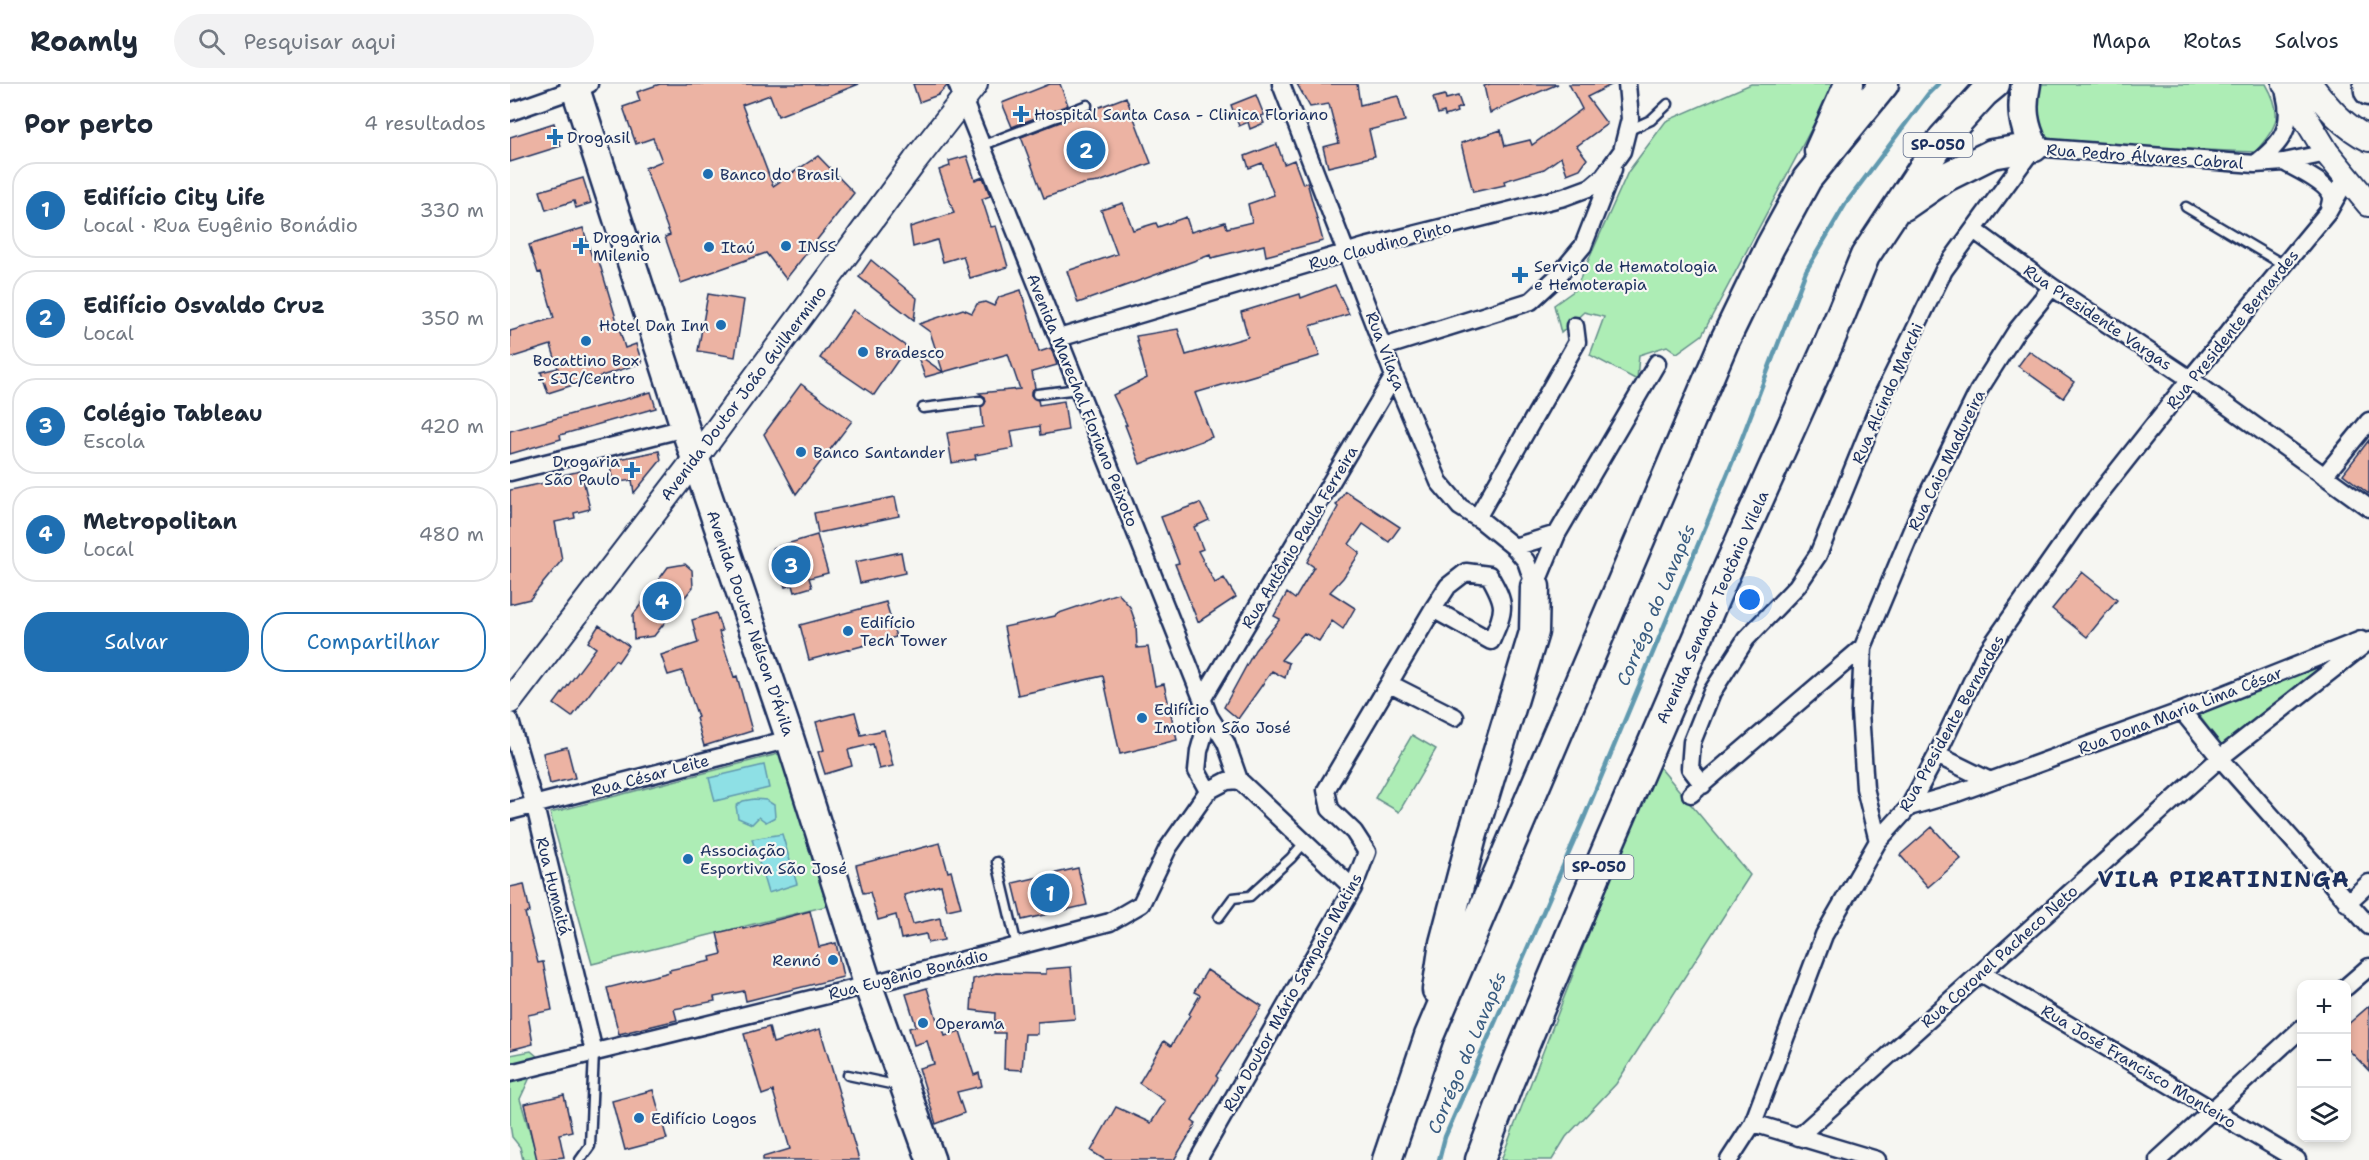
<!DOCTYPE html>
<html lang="pt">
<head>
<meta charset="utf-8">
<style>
  :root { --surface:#fff; --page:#f2f2f3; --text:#1f2937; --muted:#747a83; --line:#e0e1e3; --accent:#1f6fb2 }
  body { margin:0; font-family:"Shantell Sans",sans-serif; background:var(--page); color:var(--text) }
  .controls { position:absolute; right:18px; bottom:18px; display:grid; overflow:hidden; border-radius:12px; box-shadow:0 3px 9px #0003 }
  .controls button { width:54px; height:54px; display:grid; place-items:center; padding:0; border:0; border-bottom:2px solid var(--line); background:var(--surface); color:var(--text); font:30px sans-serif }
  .you { position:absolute; left:1240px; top:516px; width:21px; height:21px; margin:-15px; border:4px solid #fff; border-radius:50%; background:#1a73e8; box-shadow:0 0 0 9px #1a73e833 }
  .badge { display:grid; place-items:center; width:39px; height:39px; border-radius:50%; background:var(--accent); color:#fff; font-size:20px; font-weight:700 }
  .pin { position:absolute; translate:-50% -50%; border:3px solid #fff; box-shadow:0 2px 6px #0006 }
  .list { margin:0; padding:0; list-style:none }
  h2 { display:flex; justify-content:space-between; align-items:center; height:78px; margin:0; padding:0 24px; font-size:26px }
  h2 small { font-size:20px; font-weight:400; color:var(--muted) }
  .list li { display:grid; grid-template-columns:39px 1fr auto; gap:18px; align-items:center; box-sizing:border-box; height:96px; margin:0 12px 12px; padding:0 12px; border:2px solid var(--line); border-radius:24px }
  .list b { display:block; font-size:22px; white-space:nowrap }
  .list p { margin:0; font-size:20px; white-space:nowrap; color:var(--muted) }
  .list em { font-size:20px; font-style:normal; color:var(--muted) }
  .actions { display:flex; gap:12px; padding:18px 24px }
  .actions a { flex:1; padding:14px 0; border:2px solid var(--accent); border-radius:24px; text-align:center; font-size:21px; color:var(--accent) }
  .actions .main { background:var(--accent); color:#fff }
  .icon { flex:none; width:33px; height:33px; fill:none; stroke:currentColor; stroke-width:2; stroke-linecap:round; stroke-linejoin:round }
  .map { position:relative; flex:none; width:1859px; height:1076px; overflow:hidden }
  header { display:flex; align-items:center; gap:36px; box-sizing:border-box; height:84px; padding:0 30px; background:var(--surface); border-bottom:2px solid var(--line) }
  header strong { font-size:28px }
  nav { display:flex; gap:33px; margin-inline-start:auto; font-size:21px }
  .search { width:420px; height:54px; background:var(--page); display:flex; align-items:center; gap:15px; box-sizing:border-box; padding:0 21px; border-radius:33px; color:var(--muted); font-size:22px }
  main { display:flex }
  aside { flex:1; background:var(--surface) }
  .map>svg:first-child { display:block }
  .green { fill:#adedb5; stroke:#648e8a; stroke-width:1.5 }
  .water { fill:#8ee0e5; stroke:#6099af; stroke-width:1.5 }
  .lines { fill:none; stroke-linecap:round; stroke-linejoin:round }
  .stream { stroke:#6099af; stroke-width:4.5 }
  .building { fill:#ecb3a3; stroke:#1b2f5e; stroke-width:1.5 }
  .service-casing { stroke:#1b2f5e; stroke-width:13 }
  .minor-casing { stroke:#1b2f5e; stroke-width:21 }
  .secondary-casing { stroke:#1b2f5e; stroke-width:28 }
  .primary-casing { stroke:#1b2f5e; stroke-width:32 }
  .trunk-casing { stroke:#1b2f5e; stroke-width:33 }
  .service { stroke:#f6f6f2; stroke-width:8 }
  .minor { stroke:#f6f6f2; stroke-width:16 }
  .secondary { stroke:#f6f6f2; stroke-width:24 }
  .primary { stroke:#f6f6f2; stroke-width:27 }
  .trunk { stroke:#f6f6f2; stroke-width:28 }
  .poi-dot { fill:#1f6fb2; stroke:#f6f6f2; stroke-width:2 }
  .labels { text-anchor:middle; stroke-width:4.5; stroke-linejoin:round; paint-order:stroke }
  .shield { fill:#f6f6f2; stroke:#5d6b8a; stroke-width:1.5 }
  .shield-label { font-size:15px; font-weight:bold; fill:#1b2f5e }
  .poi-label { font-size:16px; fill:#1b2f5e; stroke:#f6f6f2; text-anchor:start }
  .street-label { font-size:16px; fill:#1b2f5e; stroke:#f6f6f2 }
  .water-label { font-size:18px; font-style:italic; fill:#385b80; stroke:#f6f6f2 }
  .district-label { font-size:22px; font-weight:bold; letter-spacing:1.5px; fill:#1b2f5e; stroke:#f6f6f2 }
</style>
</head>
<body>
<header>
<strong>Roamly</strong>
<div class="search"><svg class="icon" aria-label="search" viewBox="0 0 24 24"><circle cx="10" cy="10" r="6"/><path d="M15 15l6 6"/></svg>Pesquisar aqui</div>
<nav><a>Mapa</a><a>Rotas</a><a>Salvos</a></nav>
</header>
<main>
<aside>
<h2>Por perto<small>4 resultados</small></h2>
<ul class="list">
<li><span class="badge">1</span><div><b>Edifício City Life</b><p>Local · Rua Eugênio Bonádio</p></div><em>330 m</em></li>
<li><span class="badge">2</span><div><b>Edifício Osvaldo Cruz</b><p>Local</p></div><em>350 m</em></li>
<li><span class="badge">3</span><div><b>Colégio Tableau</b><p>Escola</p></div><em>420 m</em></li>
<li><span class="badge">4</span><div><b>Metropolitan</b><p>Local</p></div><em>480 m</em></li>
</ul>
<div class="actions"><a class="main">Salvar</a><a>Compartilhar</a></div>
</aside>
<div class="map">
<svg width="1859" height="1076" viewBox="0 0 1859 1076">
  <rect width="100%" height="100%" fill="#f6f6f2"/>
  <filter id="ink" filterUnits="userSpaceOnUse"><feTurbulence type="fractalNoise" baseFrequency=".0167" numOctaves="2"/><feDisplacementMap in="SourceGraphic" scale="12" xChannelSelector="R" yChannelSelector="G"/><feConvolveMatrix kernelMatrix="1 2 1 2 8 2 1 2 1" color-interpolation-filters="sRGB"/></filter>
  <g filter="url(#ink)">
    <path class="green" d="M1241,0h84l-133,251 -25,18 -10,-7 -28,9 -2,25 -47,-25 14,-38 -20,-5 -23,21 -7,-28 21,-15 53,-118 38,-51z
      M1530,0h226c18,31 11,44 -11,68l-198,-8 -20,-14 -5,-22z
      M1840,566l-122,104 -30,-40z
      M902,651l24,14 -37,63 -24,-14z
      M272,669l45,153 -235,58 -42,-151z
      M1147,680l93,111 -134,209 -50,53 -14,23h-51l145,-374z
      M21,967l8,7 -19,41 18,61h-15l-3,-13 -8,-10 -2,-13v-69z"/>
    <path class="water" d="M254,681l5,23 -54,13 -6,-23z
      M244,715l12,1 8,5 1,12 -9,5 -7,-5 -7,7 -14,-6 -2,-12 7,-5z
      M272,750l15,50 -29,9 -16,-54z"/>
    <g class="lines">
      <path class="stream" d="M929,1076l6,-23 139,-319 153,-367 69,-180 40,-68 82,-109 10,-10"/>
    </g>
    <path class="building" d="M150,0h199l-81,32 -8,-21 -28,10 31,81 45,-30 36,37 -68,86 -20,-26 -85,30 -16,-46 5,-2 -25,-67 17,-7 -9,-23 -17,6 -13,-37 17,-6 -3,-9z
      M403,0h34v2l-9,9 -19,7z
      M540,0h10l8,21 -56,22 -10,-24z
      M787,0h60l3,21 38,-9 7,25 -36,9 6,26 -47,11 -5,-20 16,-4 -10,-39 -19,3z
      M980,0h68l-68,29 -6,-27z
      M1059,0h44l-26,13 20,27 -30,22 10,13 -7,10 -13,5 -6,-17 -17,12 -40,12 1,4 -32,7 -12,-49 40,-13 4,16 25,-6 2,5 50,-36z
      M746,11l8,20 -3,1 3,7 -14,6 -2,-7 -9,4 -8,-21z
      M935,11l1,4 12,-3 4,11 -6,2 1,3 -12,4 -1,-4 -6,2 -5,-16z
      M616,13l25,66 -52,19 -16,2 -39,14 -23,-61z
      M44,39l7,23 -51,16v-25z
      M767,60l7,20 10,-4 9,24 4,-2 16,59 -57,15 -2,-11 -53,13 -1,-3 -132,48 -11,-32 50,-17 -16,-44 22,-7 10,27 23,-7 2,4 28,-10 5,15 34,-10 2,6 25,-6 -4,-18 26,-9 -12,-32 -13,5 -4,-12z
      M457,72l8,24 8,-3 7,19 -8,3 9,28 5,-1 12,41 -38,11 -7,-22 -20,6 -6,-22 -24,7 -3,-20 44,-14 -15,-43 11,-4 -1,-5z
      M73,94l8,25 -15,5 -2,-7 -28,9 -6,-19z
      M73,144l10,32 5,-2 27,90 11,-4 6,19 -94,30 -7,-21 17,-4 -7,-23 -41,13v-27l44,-13 -13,-46 -3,1 -9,-28z
      M361,176l46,38 -3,22 -55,-43z
      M825,201l14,29 -39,12 10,30 -125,37 17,44 -72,27 -15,-39h2l-14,-30 34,-17 -11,-42 42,-7 8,26 62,-18 -7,-25 59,-18 1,4z
      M511,206l18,62 12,-4 6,17 -25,7 3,16 -4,3v4l7,5 1,5 25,-4 4,29 -27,5 -1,-9 -29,5 3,17 -39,7 1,4 -24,4 -5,-30 36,-6 -2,-20 5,-6 -1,-4 -6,-4 41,-4 -12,-35 -83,23 -8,-23 26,18 -13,-40 -11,-8 44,-15 9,4 5,-9 8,-2 9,4 5,-9z
      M198,210l36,6 -9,57 -37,-6z
      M343,226l54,37 -33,48 -54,-37z
      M1519,267l45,31 -11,16 -45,-32z
      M291,300l51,37 -56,73 -32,-60z
      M141,308l5,16 -96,27 1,4 -51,15v-23z
      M1859,356v54l-26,-20z
      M149,367l2,9 -27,33 -2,-13 -19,3 -4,-22z
      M71,387l9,38 -16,4 1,5 -20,4 7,38 -32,39 -20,5v-114l49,-10 -1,-4z
      M835,407l55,36 -11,15 -26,-18 -14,20 11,9 -17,25 -13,14 25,16 -12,21 -11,-8 -13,20 -15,-8 -23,27 8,3 -4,15 -13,-7 -34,48 -14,-12 31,-57 25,-31 -6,-3 13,-23 8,6 19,-32 -7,-5 31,-55 -2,-2z
      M385,413l4,19 -81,17 -4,-20z
      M690,419l9,17 -15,7 9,22 -5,2 17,32 9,-5 12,19 -38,25 -23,-58 4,-1 -18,-46z
      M307,451l11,38 -19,5 3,9 -17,5 -2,-7 -8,2 -12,-39z
      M391,468l4,21 -45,10 -5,-21z
      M175,480l7,6 1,17 -39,49 -20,3 -1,-24 35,-48z
      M1572,488l35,28 -30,37 -35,-28z
      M608,509l12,14 6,17 1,24 11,-1 7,39 9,-2 13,56 -57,14 -17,-78 -85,19 -14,-68 51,-11 1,-2z
      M376,518l10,35 -87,23 -9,-35z
      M206,529l6,18 -3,1 15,45 3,-1 15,55 -48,15 -8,-28 2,-1 -16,-46 -14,4 -7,-20 37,-12 -6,-23z
      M89,541l30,21 -11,16 -3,-2 -43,57 -18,-13 42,-56 -8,-6z
      M345,628l6,23 23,-5 9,36 -14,3 -6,-25 -25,6 4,16 -27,8 -7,-22 6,-2 -8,-28z
      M57,663l8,31 -25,6 -7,-31z
      M1422,743l29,32 -33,28 -28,-32z
      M430,759l8,29 3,-1 10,36 -14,3 -6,-25 -37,10 9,29 27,-6 4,22 -16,3 -2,-9 -25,5 -5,-24 -18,5 -8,-28 -7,1 -7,-28z
      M568,784l9,37 -65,15 -9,-37z
      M14,800l6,28 -5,1 13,50 5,-1 9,48 -24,5 5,29 -23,6v-163z
      M300,827l9,36 17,-4 7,34 -97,24 -2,-10 -30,6 1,4 -41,8 3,11 -58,14 -12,-46 63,-16 -1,-2 42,-9 -1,-4 12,-3 -5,-21 25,-6 1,2z
      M561,883l4,52 -38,3v12h-12l-3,36 -18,-1 1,-36h-11l1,-20 -24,-3 2,-31 23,-6 50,1v-5z
      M697,886l55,36 -46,70 2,2 -26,43 4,3 -22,36h-69l-14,-9 25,-44 35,16 14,-22 -26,-18 25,-42 7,5 19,-31 -1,-1 11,-19 -6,-3z
      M417,904l10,32 3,-1 5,17 15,-5 14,44 5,-2 3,13 -25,6 7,21 -28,11 -17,-56 15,-4 -7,-23 -13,4 -5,-17 7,-2 -10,-32z
      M1859,922v65l-23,-24v-21z
      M259,943l4,16 47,-14 39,131h-96v-3l27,-8 -17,-58 -11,4 -18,-61z
      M143,1006l14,49 -42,11 -13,-49z
      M54,1011l8,36 -13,3 5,23 -27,3 -13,-56z"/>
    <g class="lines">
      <defs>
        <path id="service" d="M1117,47l24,-11 17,-16
          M471,62l106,-41
          M1676,123l98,58
          M527,310l42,-5
          M413,324l57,-7
          M487,778l20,84
          M709,833l14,-19 17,-2 41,-38 14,-16
          M338,991l52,11
          M70,1076l10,-14 4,-94"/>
        <path id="minor" d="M447,0l252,632
          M771,0l113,292 45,106 21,25 22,14 32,26 12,14 9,26
          M0,28l79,-28
          M1774,78c12,7 47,22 47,37 0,3 -1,6 -2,10
          M1745,80c26,-20 39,-36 30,-70
          M1464,146l78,57 138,92 179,129
          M549,254l306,-91 199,-50 27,-10 13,-11 18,-25 8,-32 -3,-35
          M874,263l147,-46 27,-25 25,-30 30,-77
          M0,388l175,-44
          M1814,392l45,-55
          M967,434l100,-176 -2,-16
          M1004,463l43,-13
          M1025,503l22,-53 100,-171
          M1353,563l-3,65 5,76 13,53
          M880,600l65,33
          M693,614l191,-322
          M1672,627l38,47 149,168
          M0,637l25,85 59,246
          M1427,671l53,26
          M1193,701l-13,-17 2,-26 20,-50 34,-53 51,-53 21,-31 66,-162 60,-123 90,-123 221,17 29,-2 43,-9
          M698,707l-11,-20 2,-20 10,-35 17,27 13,37 114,108
          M1181,710l172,-147 59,-141 57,-116 38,-60 35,-43
          M1399,723l48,-14 225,-82 179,-71
          M0,727l280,-72
          M1837,819l22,-20
          M1471,889l316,187
          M1836,903l23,-20
          M0,989l358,-88 242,-63 31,-18 27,-56 40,-57 19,-10 12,-1
          M1243,1039l124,37
          M1288,1053l422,-379 149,-117
          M688,1076l155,-272 14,-36 -13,-20 -24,-23 -4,-19 107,-181 15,-23 18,-14 23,3c18,31 16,34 2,66l-58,-32
          M1219,1076l24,-37 71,-188 54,-94 31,-34 28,-52 47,-99 98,-140 108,-137 138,-167 13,-23 2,-17
          M1648,1076l144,-132"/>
        <path id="secondary" d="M1775,0l42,69 42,51
          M1800,0c16,22 34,43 59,55
          M0,617l186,-243 219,-297 60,-77"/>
        <path id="primary" d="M64,0l111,344 105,311 78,246 63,175"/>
        <path id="trunk" d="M1858,0l1,7
          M1309,67l30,-67
          M1394,122l42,-29 46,-23 42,-7c-11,-22 -13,-39 -8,-63
          M927,906l7,-47 28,-106 62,-205 1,-45
          M877,1076l42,-124 295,-694 46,-95 37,-68 77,-95
          M970,1076l29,-78 94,-224 121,-281 105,-234 36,-87 78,-118 41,-45 11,-9"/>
      </defs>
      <use href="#service" class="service-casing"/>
      <use href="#minor" class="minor-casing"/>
      <use href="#secondary" class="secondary-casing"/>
      <use href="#primary" class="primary-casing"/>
      <use href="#trunk" class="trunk-casing"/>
      <use href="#service" class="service"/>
      <use href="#minor" class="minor"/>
      <use href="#secondary" class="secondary"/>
      <use href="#primary" class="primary"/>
      <use href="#trunk" class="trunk"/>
    </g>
  </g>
  <g class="poi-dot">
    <path d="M508 21h6v6h6v6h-6v6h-6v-6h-6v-6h6z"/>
    <path d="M42 44h6v6h6v6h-6v6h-6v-6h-6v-6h6z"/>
    <circle cx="198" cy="90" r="6"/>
    <path d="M68 153h6v6h6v6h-6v6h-6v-6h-6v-6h6z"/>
    <circle cx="276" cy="162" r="6"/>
    <circle cx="199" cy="163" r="6"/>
    <path d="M1007 182h6v6h6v6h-6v6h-6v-6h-6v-6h6z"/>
    <circle cx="211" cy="241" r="6"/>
    <circle cx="76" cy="257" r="6"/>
    <circle cx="353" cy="268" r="6"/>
    <circle cx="291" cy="368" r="6"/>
    <path d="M119 377h6v6h6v6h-6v6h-6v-6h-6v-6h6z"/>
    <circle cx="338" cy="547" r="6"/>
    <circle cx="632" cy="634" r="6"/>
    <circle cx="178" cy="775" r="6"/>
    <circle cx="323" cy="876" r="6"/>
    <circle cx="413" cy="939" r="6"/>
    <circle cx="129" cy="1034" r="6"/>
  </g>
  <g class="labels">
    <g class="shield">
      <rect x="1393.5" y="49" width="69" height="24" rx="4.5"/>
      <rect x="1054.5" y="771" width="69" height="24" rx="4.5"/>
    </g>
    <g class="shield-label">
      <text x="1428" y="66">SP-050</text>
      <text x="1089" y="788">SP-050</text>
    </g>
    <g class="poi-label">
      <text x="524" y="36">Hospital Santa Casa - Clinica Floriano</text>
      <text x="57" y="59">Drogasil</text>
      <text x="210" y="96">Banco do Brasil</text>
      <text x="83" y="159">Drogaria<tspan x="83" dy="18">Milenio</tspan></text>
      <text x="288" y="168">INSS</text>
      <text x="211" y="169">Itaú</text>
      <text x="1024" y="188">Serviço de Hematologia<tspan x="1024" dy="18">e Hemoterapia</tspan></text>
      <text x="199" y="247" text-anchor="end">Hotel Dan Inn</text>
      <text x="365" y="274">Bradesco</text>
      <text x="76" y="282" text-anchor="middle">Bocattino Box<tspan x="76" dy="18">- SJC/Centro</tspan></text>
      <text x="303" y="374">Banco Santander</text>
      <text x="110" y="383" text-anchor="end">Drogaria<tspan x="110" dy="18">São Paulo</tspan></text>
      <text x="350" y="544">Edifício<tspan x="350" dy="18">Tech Tower</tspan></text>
      <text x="644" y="631">Edifício<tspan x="644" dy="18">Imotion São José</tspan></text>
      <text x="190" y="772">Associação<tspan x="190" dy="18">Esportiva São José</tspan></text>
      <text x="311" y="882" text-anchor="end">Rennó</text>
      <text x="425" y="945">Operama</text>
      <text x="141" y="1040">Edifício Logos</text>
    </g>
    <g class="street-label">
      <text transform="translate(1635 72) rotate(4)" y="6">Rua Pedro Álvares Cabral</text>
      <text transform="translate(870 161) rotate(-15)" y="6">Rua Claudino Pinto</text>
      <text transform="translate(1588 233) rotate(34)" y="6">Rua Presidente Vargas</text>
      <text transform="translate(1722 245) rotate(-51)" y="6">Rua Presidente Bernardes</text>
      <text transform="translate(876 267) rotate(69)" y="6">Rua Vilaça</text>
      <text transform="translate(233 309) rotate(-53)" y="6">Avenida Doutor João Guilhermino</text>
      <text transform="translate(1377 309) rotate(-66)" y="6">Rua Alcindo Marchi</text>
      <text transform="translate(573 316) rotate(68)" y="6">Avenida Marechal Floriano Peixoto</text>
      <text transform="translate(1436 376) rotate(-64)" y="6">Rua Caio Madureira</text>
      <text transform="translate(789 453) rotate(-59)" y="6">Rua Antônio Paula Ferreira</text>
      <text transform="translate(1202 523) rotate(-66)" y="6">Avenida Senador Teotônio Vilela</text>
      <text transform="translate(241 539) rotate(71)" y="6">Avenida Doutor Nélson D'Ávila</text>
      <text transform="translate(1670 626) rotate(-21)" y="6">Rua Dona Maria Lima César</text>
      <text transform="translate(1441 639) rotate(-61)" y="6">Rua Presidente Bernardes</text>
      <text transform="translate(140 691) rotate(-15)" y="6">Rua César Leite</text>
      <text transform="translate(44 802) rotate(76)" y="6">Rua Humaitá</text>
      <text transform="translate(1489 872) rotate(-42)" y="6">Rua Coronel Pacheco Neto</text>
      <text transform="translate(398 890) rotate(-14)" y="6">Rua Eugênio Bonádio</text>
      <text transform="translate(782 908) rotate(-61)" y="6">Rua Doutor Mário Sampaio Matins</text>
      <text transform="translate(1629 982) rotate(31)" y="6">Rua José Francisco Monteiro</text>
    </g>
    <g class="water-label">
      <text transform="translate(1146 521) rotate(-67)" y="6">Corrégo do Lavapés</text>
      <text transform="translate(957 969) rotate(-67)" y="6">Corrégo do Lavapés</text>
    </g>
    <g class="district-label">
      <text x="1714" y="803">VILA PIRATININGA</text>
    </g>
  </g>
</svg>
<div class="controls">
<button>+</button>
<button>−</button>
<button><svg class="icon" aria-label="layers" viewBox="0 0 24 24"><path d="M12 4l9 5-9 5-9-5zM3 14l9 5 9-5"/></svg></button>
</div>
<div class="you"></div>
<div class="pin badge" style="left:540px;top:809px">1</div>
<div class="pin badge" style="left:576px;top:66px">2</div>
<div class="pin badge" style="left:281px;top:481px">3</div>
<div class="pin badge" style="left:152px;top:517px">4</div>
</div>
</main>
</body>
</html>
